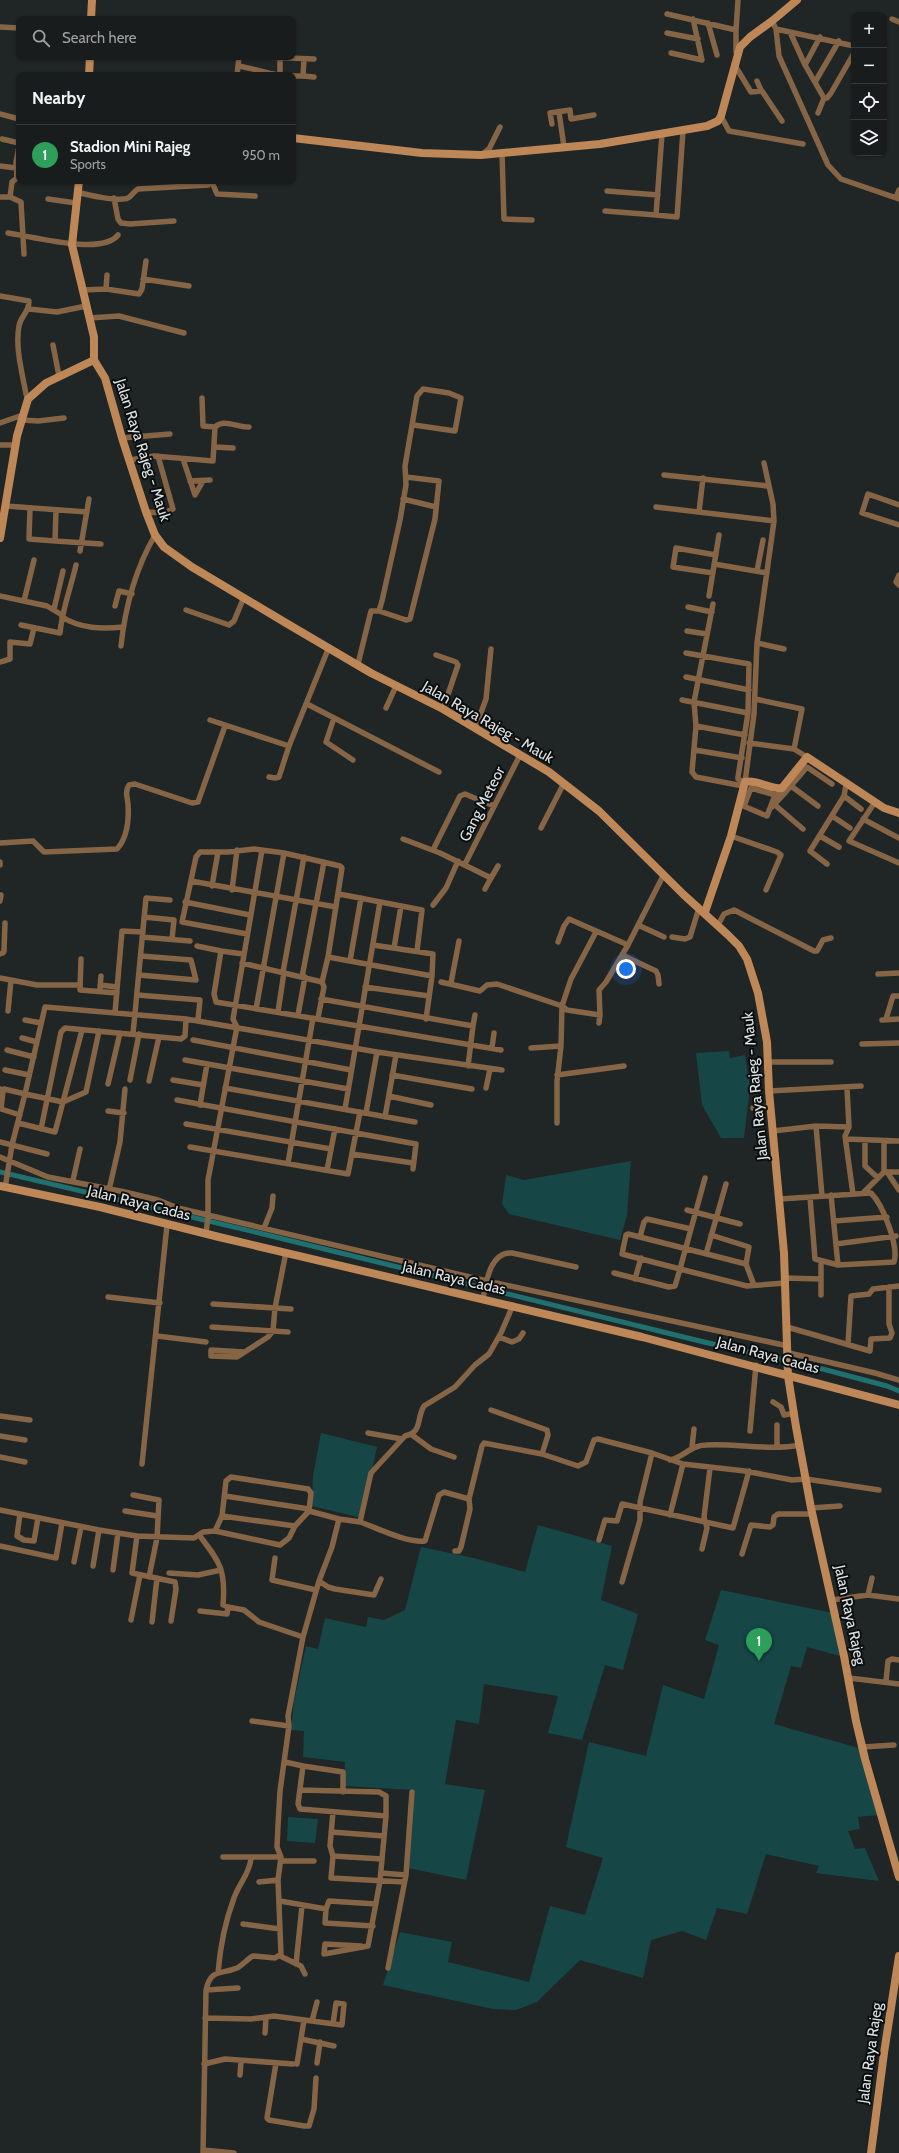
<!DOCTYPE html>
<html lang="en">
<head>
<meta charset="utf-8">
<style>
  :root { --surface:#181c1c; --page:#212525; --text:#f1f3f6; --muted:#9fa1a3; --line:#363a3b; --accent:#2563eb }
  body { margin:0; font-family:Cabin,sans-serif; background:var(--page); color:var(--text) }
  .controls { position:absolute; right:12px; top:12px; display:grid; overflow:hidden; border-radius:8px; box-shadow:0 1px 3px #0004 }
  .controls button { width:36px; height:36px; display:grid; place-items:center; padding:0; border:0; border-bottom:1px solid var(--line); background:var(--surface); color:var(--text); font:20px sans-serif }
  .you { position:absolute; left:626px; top:969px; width:14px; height:14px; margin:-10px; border:3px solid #fff; border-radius:50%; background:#1a73e8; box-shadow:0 0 0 6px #1a73e833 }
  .badge { display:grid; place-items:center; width:26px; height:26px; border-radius:50%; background:var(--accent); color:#fff; font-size:13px; font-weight:700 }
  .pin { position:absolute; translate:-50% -33px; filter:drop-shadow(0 1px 2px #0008) }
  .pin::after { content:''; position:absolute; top:21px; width:14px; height:12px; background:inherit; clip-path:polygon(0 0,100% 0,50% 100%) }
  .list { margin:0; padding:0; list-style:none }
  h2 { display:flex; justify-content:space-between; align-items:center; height:52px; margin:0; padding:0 16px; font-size:17px }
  h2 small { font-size:13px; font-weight:400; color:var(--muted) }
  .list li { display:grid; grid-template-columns:26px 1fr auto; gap:12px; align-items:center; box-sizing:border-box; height:60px; padding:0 16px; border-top:1px solid var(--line) }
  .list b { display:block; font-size:15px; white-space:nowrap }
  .list p { margin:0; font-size:13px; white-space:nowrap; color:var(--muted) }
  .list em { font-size:13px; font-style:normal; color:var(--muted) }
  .icon { flex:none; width:22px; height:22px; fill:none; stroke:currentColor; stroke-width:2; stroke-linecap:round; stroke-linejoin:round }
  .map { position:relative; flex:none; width:899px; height:2153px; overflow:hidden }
  .search { position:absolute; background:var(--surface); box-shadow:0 1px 3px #0004; left:16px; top:16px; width:280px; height:44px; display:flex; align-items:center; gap:10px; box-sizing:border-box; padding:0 14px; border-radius:8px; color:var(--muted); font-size:15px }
  .panel { position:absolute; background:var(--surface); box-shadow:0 1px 3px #0004; left:16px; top:72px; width:280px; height:112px; border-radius:8px }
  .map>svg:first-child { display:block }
  .green { fill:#164746 }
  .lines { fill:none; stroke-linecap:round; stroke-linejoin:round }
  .canal { stroke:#1f706e; stroke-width:5 }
  .street { stroke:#866446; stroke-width:5.5 }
  .secondary { stroke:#bd8757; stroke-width:8 }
  .labels { text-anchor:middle; stroke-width:4; stroke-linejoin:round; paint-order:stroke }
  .street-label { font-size:15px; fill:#dfe3e3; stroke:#0b0e0e }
</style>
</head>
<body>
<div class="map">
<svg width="899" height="2153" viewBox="0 0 899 2153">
  <rect width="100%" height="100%" fill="#202525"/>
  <path class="green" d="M729,1051l1,7 15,-3 5,32 -6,51h-23l-19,-33 -6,-52z
    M631,1161l-4,54 -7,25 -111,-26 -7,-10 4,-29 18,5z
    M321,1433l56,14 -15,71 -50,-12 1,-30z
    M538,1525l74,21 -11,54 37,14 -15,56 -18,-5 -23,75 -34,-7 10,-37 -74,-12 -5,40 -23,-4 -11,64 40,6 -19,90 -58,-12 6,-78 -70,-4 1,-24 -42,-5 1,-26 -13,-1 3,-29 12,-55 12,3 7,-31 41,9 2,-10 16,3 21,-10 16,-63 53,11 51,14z
    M721,1590l112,23 7,43 -33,-9 -6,21 -10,-2 -17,58 88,25 16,66 -20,2 2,12 -12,2 7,18 10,-1 14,33 -63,-8 3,-7 -53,-12 -19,60 -30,-6 -11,32 -24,-9 -31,9 -8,38 -63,-18 -43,42 -21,8 -23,-1 -110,-24 17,-53 52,10 -4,20 81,20 21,-76 35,9 18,-57 -37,-11 23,-105 57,14 17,-71 41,14 15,-54 -14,-5z
    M288,1817l30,2 -3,24 -28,-2z"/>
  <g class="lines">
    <path class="canal" d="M0,1172l259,61 445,109 111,25 72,19 12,5"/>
    <path class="street" d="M667,14l69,16v22
      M892,19l7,3
      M772,21l4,8 3,27 49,109 13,14 58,20
      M708,23l9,32
      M0,27l19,1
      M776,29l78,17
      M736,30l2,-30
      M790,32l15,33 19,33h3l4,-5 23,-40
      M667,33l31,6
      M671,53l31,7 -9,-41
      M265,57l49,2
      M304,59l-1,17 11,1
      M734,64l17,28 11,-1 20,30
      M805,65l15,-28
      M238,66c14,2 27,7 40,9
      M237,75l2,-18
      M280,75v-17
      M293,76h10
      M757,81l4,9
      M815,82l24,-41
      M559,112l5,35
      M818,113l6,-15
      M0,114l19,5
      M721,116l8,15 74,13
      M552,124l-2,-11 20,-3 1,9 23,-4
      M2,139l17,4
      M502,153l2,66 28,1
      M481,155l8,-6 11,-22
      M0,166l16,2
      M108,181h16
      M212,182l5,12 38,2
      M607,191l51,4
      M77,192c10,3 42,10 51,6 4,-2 6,-7 10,-9l70,-4 5,-4
      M0,197h10l11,5 3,52
      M10,197l2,-15 5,-4 -1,-16 3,-16
      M114,198l4,21 3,4 9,1 44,-3
      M896,198l3,-8
      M48,199l28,4
      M605,211l51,4 6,-81
      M656,215l21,2 6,-86
      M8,233c23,3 94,23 110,2
      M143,279l46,7
      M106,289l1,-14
      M82,290l24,-1 33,5 3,-5 4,-28
      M0,296l29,5c0,12 -8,14 -10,25 -4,21 3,46 7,68l2,5
      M29,309l28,3 29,-6
      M89,318l30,-2 65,17
      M53,345l6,31
      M22,420l16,1 26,-3
      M0,423l23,-8
      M215,427c9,-9 23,1 34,0
      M122,438l48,-4
      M0,445h16
      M215,447l18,1
      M183,459l12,36 8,-14
      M130,460l24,-4 59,5 2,-34 -12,-1 -1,-28
      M664,475l104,11
      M190,481l20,-1
      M403,499l33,8
      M899,505l-31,-11 -6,19 37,12
      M6,506l81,6
      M656,507l118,14
      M30,508l-1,31 26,2
      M56,510l-1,31 46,3
      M146,512l18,1 9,-4 -15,-53
      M699,512l4,-34
      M80,551l9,-52
      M714,564l53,9
      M757,571l6,-31
      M713,573l-40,-6 3,-19 40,7
      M899,575l-3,7 3,3
      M0,596l47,10 15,9
      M709,596l10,-61
      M24,601l10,-41
      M713,604l-19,98 2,24 -4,46 4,5 47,9
      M115,606l4,-15 13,3
      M688,607l24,5
      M54,609l9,-38
      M186,610l43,15 5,-4 10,-24
      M379,611l27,9 4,-1 25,-100 4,-38 -33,-4
      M62,617c19,12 40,12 61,10
      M21,625l39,8c2,-23 11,-46 16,-68
      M687,631l20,3
      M757,643l27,6
      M121,646c4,-38 15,-78 34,-111
      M686,653l63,11 -1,49 -10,64v2l7,3 9,-68 3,-71 17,-122 -1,-17 -9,-41
      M436,655l20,7 2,3 -15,44
      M0,662l10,-3v-17l20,2 4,-16
      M358,664l13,-53h8l3,-10 18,-81 6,-35 -1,-19 12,-70 6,-7 26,4 12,5 -6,33 -41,-6
      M686,677l63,13
      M755,699l47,10 -8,40
      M682,700l66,13
      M307,704l132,68
      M386,708l10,-22
      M334,718l-8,24 27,18
      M210,720l79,26 40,-99
      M696,726l49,9
      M475,729l11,-30 5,-50
      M749,743l45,6 13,8
      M695,750l47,8
      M269,777l6,1 4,-1 10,-31
      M791,786l27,20
      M844,796l17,13
      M875,802l-26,39 50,22
      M741,805l26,11 8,-21
      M775,805l28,24
      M744,806l7,-18 24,7 9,-1 23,-27 25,17
      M772,807l12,-13
      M832,816l18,12
      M863,819l36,19
      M541,828l23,-45
      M731,836l46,16 4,3 -15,35
      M820,836l19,11
      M403,839l37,14 51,25 7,-12
      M0,843l33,-2 11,11 73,-3c11,-12 12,-29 11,-45 -1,-7 -3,-13 1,-19l6,-1 57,19 6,-1 27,-76
      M433,850l27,-54 5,-2 29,12
      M0,862v3
      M465,864l55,-109
      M827,864l-17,-13 34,-55 2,-11
      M191,881l145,26
      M212,886l6,-34
      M485,889l6,-11
      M232,890l5,-40
      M339,894l83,16 -5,41
      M0,901l1,-6
      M185,902l65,13
      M433,905l13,-17 12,-27
      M144,917l30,3 -2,19
      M638,925l26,12
      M718,925l6,-11 10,-4 80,41h3l6,-11 8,-2
      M247,934l-65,-12 14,-65 4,-5h28l26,-3 30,4 56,13 2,2 -14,89 104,19
      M142,937l48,4
      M672,937l13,2 5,-2 9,-29
      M558,942l6,-16 5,-7 59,26
      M373,945l60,9 -1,22 -6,43
      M197,946l24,5
      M394,948l7,-42
      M0,954l3,-1 1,-2 1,-28
      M243,954l-22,-3 -7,43 2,8 285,48
      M622,955l34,16 2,4 1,9
      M81,959l-1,31 37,3
      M350,961l11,-63
      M242,963l80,19 2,5 -6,31
      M283,972l21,-115
      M878,974l21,-1
      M139,975l57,5 -5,-20 -50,-4
      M302,977l22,-115
      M0,978l37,7h40
      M322,982l6,-25
      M441,982l39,9 7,-6 10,-1 65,22 9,-27 25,-47
      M451,983l8,-42
      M100,985l17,2
      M365,987l64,9
      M100,989l1,-13
      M137,995l63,5 -2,20
      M321,999l152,27 -5,40
      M562,1006l5,4 33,5 -1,8
      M256,1009l28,-156
      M8,1011l3,-31
      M278,1012l6,-40
      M115,1013l7,-82 21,1
      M298,1015l7,-38
      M600,1015l-1,-25 7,-8 22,-37 36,-71
      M886,1019l7,-23h6
      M25,1020l16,3
      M882,1020l17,-1
      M473,1026l2,-11
      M133,1034l13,-136 24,2
      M22,1038l15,4
      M193,1040l158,30
      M862,1044l37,-1
      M492,1048l2,-15
      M531,1048l30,-2
      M7,1050l27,7
      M185,1060l163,29
      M768,1062h63
      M5,1070l24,5
      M392,1075l80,14
      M557,1075l67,-9
      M130,1080l9,-46
      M173,1080l30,5
      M149,1081l10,-44
      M108,1084l12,-51
      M225,1088l190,34
      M486,1088l4,-19
      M847,1088l2,39 -4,9 8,58
      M0,1089l3,2 -2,18 19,6
      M4,1089l21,5 20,-87 141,12
      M769,1091l92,-5
      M389,1096l42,9
      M177,1100l239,44 -3,25
      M200,1105l7,-41
      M753,1108l18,-1
      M345,1109l35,-207
      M108,1111l16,2
      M366,1113l11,-61
      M385,1117l11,-62
      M18,1123l37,9 27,-102
      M557,1123v-42l4,-35 1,-40
      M186,1124l145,25
      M41,1129l20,-97 4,-4 116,11 4,-3 1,-17 191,33 125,18
      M773,1131l43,-5
      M846,1139l53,2
      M865,1140v26l13,12
      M0,1142l47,12
      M190,1147l158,27 12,-62
      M352,1154l61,9
      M0,1157l48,20 77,15 33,8 20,8 309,73 301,65
      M288,1163l25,-145
      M327,1170l8,-41
      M885,1172h14
      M887,1172l12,18
      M705,1178l-25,91 67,17 38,-3
      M73,1180l7,-31
      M5,1188l7,-43 13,-51 38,8 23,-10 13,-61
      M109,1190l11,-48 5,-53
      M864,1192l20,-20v-31
      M831,1195l7,70
      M822,1196l-6,-70 33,1
      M780,1199l91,-6c12,12 28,53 23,69l-56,3 -23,-6 -5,-62
      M687,1210l53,14
      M834,1221l53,-4
      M264,1228l8,-20 1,-12
      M206,1233l2,-16v-37l28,-148 1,-5 -4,-8 29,-169
      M711,1235l38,12 -3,17
      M640,1237l4,-15 3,-3 44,10
      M836,1244l60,-8
      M706,1254l20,-70
      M614,1273l55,14 6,-1 5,-17 -58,-15 4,-19 2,-1 118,30 8,21
      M785,1278l36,1v-14
      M635,1279l6,-21
      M821,1279v16
      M108,1297l52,6
      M483,1299c3,-16 7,-48 29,-46l64,14
      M213,1304l78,5
      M212,1327l76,5
      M787,1327l83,24 1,-12 19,-1 2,-5 -3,-9v-37
      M157,1336l49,6
      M499,1337l13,5 7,-3 4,-6
      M848,1344l3,-48 18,-2 4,-5 26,-3
      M244,1352l-33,-2v6l26,1 31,-20 5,-6 2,-23 11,-56
      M789,1353l86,20 24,7
      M773,1402l8,5 3,8 11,-2
      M491,1410l56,20 1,5 -6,19
      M0,1416l30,4
      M777,1425v22
      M750,1431l6,-66
      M368,1433l34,6
      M412,1435l19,14 23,8
      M0,1436l25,4
      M692,1447l2,-18
      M0,1457l25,5
      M670,1460c14,-3 21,-15 36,-15 31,-2 63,6 94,0
      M142,1464l25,-239
      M133,1495l26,5 -2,38 -8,39
      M225,1496l84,13
      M811,1508l29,-2
      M0,1510l99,20 38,6 57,2 9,-6 12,-1 65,14 9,-7 6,-12
      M125,1511l32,5
      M20,1514l-3,22 7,4 10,1 4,-23
      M670,1515l13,-51
      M222,1516l73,10 14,-15
      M360,1522c17,6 47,21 65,19l14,-46 5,-3 25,7 13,-53 2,-3 58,11 36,12 8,-4 8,-22 4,-1 54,14 31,11 62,7 47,9 14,-1 73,11
      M215,1531l7,-15 4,-35 5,-4 77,12 3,4 -2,18 30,8
      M199,1535c21,27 27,35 24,70l5,2 -1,7 -27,-3
      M137,1536l-5,37 43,9 1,7 -5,32
      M599,1540l6,-20 12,1 5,-17 111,24 16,-57
      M0,1546l56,12 6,-35
      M702,1549l5,-21 -3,-11 6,-49
      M455,1551h4l2,-4 9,-38 -1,-10
      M742,1554l9,-29 19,2 3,-2 1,-8 4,-3h35
      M275,1558l-3,22 44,10
      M74,1562l7,-35
      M93,1566l6,-36
      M113,1570l5,-37
      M169,1573l29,2 23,-5
      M319,1581l9,6 7,2 39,6 7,-16
      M622,1582l18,-62v-18l12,-49
      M868,1595l4,-17
      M832,1600l36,-5 31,4
      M228,1607l16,3 15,12 44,15
      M131,1620l9,-45
      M152,1622l5,-44
      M849,1678l50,6
      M886,1681l2,-20 4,-2 7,1
      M252,1721l37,5
      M863,1747l31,-2
      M285,1762l18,4 -5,38 2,5 86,7
      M303,1766l40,6v20
      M300,1790l79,2 7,4v20l-6,65 -12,65 -44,8 1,-10 36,2
      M333,1812l-3,34 3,10 49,3
      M331,1832l53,4
      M333,1856l-2,22 73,4
      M223,1857h58
      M281,1861h33
      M381,1873l25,2
      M259,1882l19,-2
      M280,1901l46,8
      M243,1924l37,5
      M373,1926l-48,-3 1,-14 3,-8 47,3
      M280,1956l21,10 4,8
      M296,1964l6,-58
      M388,1968l18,-93 6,-83
      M218,1973c2,-25 7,-51 16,-75 5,-15 15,-23 17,-39
      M206,1990l32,-2
      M205,2018l46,1 23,-3 68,9 2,-21 -8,-1 -3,21
      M312,2021l5,-19
      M265,2033l1,-15
      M301,2039l33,7
      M276,2063l-9,55 2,2 35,6h5l5,-17 2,-31
      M317,2063l3,-21
      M204,2064l21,-5 68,5
      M297,2064l7,-44
      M240,2075l1,-14
      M203,2150l31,3
      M203,2153l3,-163c5,-22 15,-15 31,-22 6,-3 10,-9 16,-12l22,2 6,-4 -3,-74 3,-23 -4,-10 1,-21 2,-35 9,-65 -1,-10 15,-79 16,-56 13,-34 7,-28 21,3 11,-49 34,-37c18,-4 11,-17 19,-30l31,-19 20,-22 14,-11 12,-21 12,-28"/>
    <path class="secondary" d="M91,19l1,-19
      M89,75l1,-18
      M293,138l129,15 59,2 119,-11 107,-18 11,-5 3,-5 19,-69 10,-10 22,-16 25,-21
      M79,181l-7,64 22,92v23l11,18 17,60 24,74 9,23 9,12 28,20 94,56 85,50 72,36 106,63 50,39 85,84 44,40 11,11 8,13 11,34 9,49 2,49 15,162 4,123 8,51 15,81 33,148 12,65 9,38 34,118
      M0,538l17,-102 11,-37 18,-16 48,-23
      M705,912l26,-76 14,-54c13,-3 24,8 37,6l25,-31 77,51 15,5
      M0,1186l100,21 119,30 423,100 257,68
      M871,2153l13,-100 15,-97"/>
  </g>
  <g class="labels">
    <g class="street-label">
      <text transform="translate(143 450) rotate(72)" y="5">Jalan Raya Rajeg - Mauk</text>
      <text transform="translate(488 722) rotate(30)" y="5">Jalan Raya Rajeg - Mauk</text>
      <text transform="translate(482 804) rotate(-63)" y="5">Gang Meteor</text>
      <text transform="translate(755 1086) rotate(-96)" y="5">Jalan Raya Rajeg - Mauk</text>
      <text transform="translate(139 1203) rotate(14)" y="5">Jalan Raya Cadas</text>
      <text transform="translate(454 1278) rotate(13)" y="5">Jalan Raya Cadas</text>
      <text transform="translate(768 1355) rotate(15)" y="5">Jalan Raya Cadas</text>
      <text transform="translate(850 1615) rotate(78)" y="5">Jalan Raya Rajeg</text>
      <text transform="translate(870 2053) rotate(-82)" y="5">Jalan Raya Rajeg</text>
    </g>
  </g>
</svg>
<div class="controls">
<button>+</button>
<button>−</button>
<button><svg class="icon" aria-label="locate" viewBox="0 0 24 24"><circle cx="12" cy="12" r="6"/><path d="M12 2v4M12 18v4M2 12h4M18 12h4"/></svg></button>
<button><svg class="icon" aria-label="layers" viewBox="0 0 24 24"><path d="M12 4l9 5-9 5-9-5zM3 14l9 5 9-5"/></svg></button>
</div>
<div class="you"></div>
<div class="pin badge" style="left:759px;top:1661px;background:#2e9e5b">1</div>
<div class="search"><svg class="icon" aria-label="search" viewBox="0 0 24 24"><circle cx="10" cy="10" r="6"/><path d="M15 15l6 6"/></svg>Search here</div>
<section class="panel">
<h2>Nearby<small></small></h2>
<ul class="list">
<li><span class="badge" style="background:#2e9e5b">1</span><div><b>Stadion Mini Rajeg</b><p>Sports</p></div><em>950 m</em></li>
</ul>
</section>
</div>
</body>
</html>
